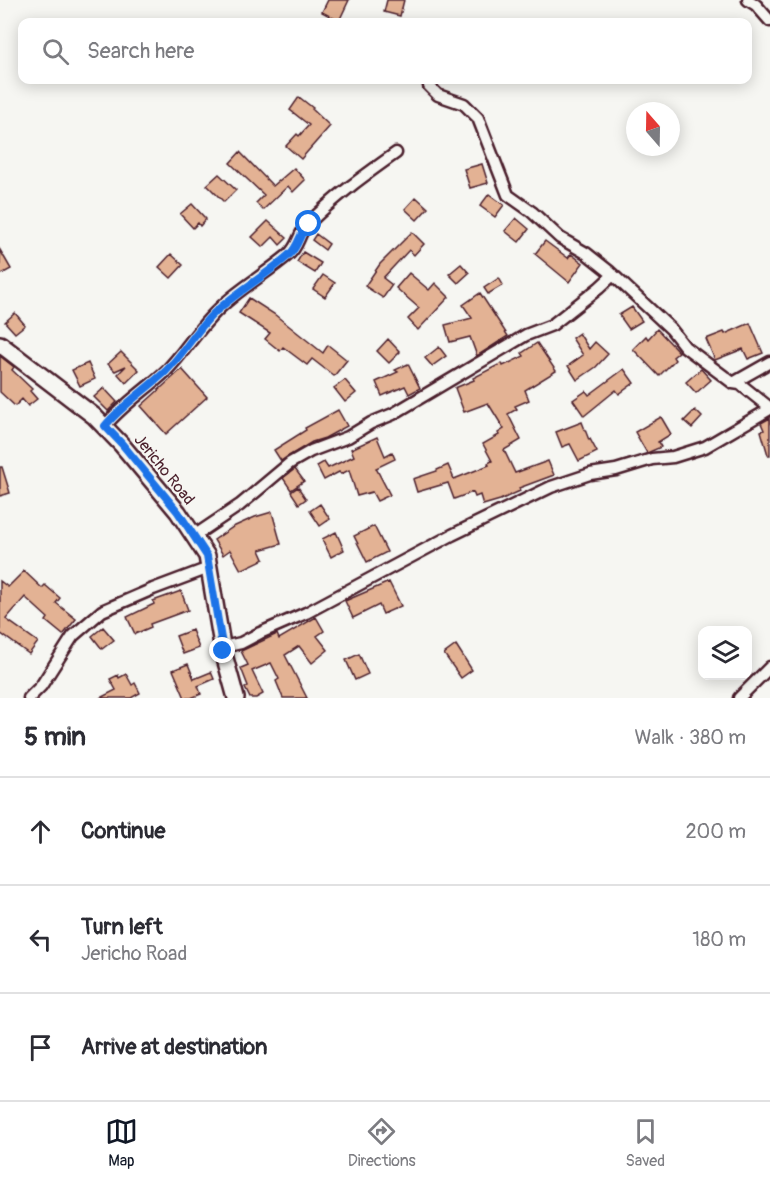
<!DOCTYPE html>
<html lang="en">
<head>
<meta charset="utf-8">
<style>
  :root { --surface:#fff; --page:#f2f2f3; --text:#2b2b33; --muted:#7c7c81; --line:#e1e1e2; --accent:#111827 }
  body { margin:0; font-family:Pangolin,sans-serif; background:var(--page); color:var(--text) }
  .controls { position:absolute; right:18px; bottom:18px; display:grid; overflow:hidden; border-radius:12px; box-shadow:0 3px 15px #0003 }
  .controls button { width:54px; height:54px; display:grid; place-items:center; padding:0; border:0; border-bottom:2px solid var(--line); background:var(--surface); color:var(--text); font:30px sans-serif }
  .compass { position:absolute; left:626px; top:102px; width:54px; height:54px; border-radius:50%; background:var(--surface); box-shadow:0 3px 15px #0003; rotate:340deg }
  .stop { position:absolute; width:18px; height:18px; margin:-14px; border:4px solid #1a73e8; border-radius:50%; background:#fff }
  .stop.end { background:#1a73e8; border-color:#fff; box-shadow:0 2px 6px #0008 }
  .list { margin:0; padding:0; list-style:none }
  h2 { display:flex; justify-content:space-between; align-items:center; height:78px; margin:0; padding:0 24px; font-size:26px }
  h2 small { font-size:20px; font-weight:400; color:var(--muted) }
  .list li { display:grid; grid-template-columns:39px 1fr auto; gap:18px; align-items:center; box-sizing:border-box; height:108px; padding:0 24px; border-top:2px solid var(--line) }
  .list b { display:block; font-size:22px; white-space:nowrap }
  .list p { margin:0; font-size:20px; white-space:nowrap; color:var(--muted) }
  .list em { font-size:20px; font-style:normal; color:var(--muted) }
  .icon { flex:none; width:33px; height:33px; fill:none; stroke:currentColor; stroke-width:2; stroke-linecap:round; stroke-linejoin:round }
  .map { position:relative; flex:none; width:770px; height:698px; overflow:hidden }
  .search { position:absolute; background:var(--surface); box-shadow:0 3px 15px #0003; left:18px; right:18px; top:18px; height:66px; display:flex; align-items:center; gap:15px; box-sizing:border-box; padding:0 21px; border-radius:12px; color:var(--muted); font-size:22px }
  .sheet { height:402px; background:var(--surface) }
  nav { display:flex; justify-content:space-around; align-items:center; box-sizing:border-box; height:84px; border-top:2px solid var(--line); background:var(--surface); font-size:16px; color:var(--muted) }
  nav a { display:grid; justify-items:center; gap:3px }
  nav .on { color:var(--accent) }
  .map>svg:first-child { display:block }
  .building { fill:#e3b294; stroke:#4a1f2b; stroke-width:1.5 }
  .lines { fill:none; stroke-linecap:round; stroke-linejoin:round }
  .street-casing { stroke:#4a1f2b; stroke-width:15 }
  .secondary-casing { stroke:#4a1f2b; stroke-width:20 }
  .street { stroke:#f6f6f2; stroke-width:10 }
  .secondary { stroke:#f6f6f2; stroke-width:15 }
  .route { stroke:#1a73e8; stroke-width:8 }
  .labels { text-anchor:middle; stroke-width:4.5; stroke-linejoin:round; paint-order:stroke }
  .street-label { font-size:16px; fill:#4a1f2b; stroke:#f6f6f2 }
</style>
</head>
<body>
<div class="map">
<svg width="770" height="698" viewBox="0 0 770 698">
  <rect width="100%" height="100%" fill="#f6f6f2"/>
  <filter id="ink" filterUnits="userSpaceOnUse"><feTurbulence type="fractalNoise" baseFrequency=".0167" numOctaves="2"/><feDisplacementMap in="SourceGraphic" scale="12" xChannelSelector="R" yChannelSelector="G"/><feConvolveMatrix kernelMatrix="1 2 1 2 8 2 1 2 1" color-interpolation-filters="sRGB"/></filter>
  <g filter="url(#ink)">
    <path class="building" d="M328,0h21l-10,21 -17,-9z
      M387,0h17l-4,16 -16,-4z
      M299,97l14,11 -1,1 18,17 -29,33 -15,-13 11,-12 2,2 10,-11 -19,-15z
      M240,152l33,34 21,-18 11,12 -12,12 -5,-6 -25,24 -7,-7 8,-8 -34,-32z
      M482,164l6,19 -18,5 -6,-19z
      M219,174l17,16 -12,12 -17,-17z
      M489,194l15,11 -9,12 -15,-11z
      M416,197l12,11 -11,12 -12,-11z
      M192,204l14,15 -6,7 -2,-3 -5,5 -13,-14z
      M516,218l13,11 -10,13 -14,-11z
      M268,221l19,17 -7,7 -7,-8 -10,10 -11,-10z
      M412,232l12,12 -10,11 -5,-5 -26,28 9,7 -9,13 -18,-12 15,-22z
      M316,234l13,10 -4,6 -13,-10z
      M545,241l23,17 3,-4 12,9 -14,19 -34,-28z
      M0,250l11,19 -11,6z
      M303,252l18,11 -6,10 -18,-11z
      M171,254l12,11 -12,13 -12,-11z
      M461,264l8,9 -11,10 -9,-9z
      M409,273l20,17 6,-7 14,14 -31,33 -10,-11 11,-11 -23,-20z
      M323,275l12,8 -10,14 -12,-8z
      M499,278l4,7 -15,9 -4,-6z
      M480,293l28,43 -31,20 -7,-19 -20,5 -5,-17 27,-7 -9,-13z
      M249,298l25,16 49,39 5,-8 19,15 -13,16 -22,-17 -5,6 -24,-18 -3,4 -15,-12 5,-6 -31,-20z
      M632,307l10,14 -13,8 -10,-14z
      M15,313l10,12 -10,8 -10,-11z
      M750,323l13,30 -15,6 -5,-10 -28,11 -9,-21 18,-7 1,2z
      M657,329l22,23 -6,5 2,3 -16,16 -26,-27 13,-13 2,3z
      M579,333l10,16 6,-7 13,12 -12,13 -19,13 -9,-14 15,-11 -11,-17z
      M388,339l12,13 -11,11 -12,-12z
      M537,343l19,28 -31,19 4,10 -14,6 2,3 -9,5 13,26 -17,10 11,23 33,-12 6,14 -35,13 1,3 -20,9 -17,5 -3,-10 -5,2 -2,-5 -19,7 -6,-16 -31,9 -4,-13 24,-8v-1l11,-5 6,14 35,-14 -1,-2 4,-2 -9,-17 16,-9 -1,-2 6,-4 -16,-26 -24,9 -9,-24 19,-8 -1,-2 29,-15 1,3 21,-10 -2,-3z
      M439,347l7,9 -14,10 -7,-8z
      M121,352l18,18 -13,13 -8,-9 8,-8 -11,5 -7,-7z
      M0,356l14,11 -2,3 20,19 -2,2 7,8 -9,7 -6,-7 -7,7 -15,-14z
      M88,363l7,16 -15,7 -8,-16z
      M408,364l12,24 -11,6 -4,-8 -23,10 -6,-14 22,-10 -3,-2z
      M182,369l25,28 -41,37 -25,-28z
      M624,369l10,14 -15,11 -3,-4 -32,26 -11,-16 13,-9 3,4z
      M701,369l10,11 -15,13 -10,-11z
      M345,380l11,13 -11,9 -11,-14z
      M104,388l13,14 -9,9 -14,-14z
      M338,410l9,16 -22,12 -13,4 -31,19 -7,-11 32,-20 -1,-2z
      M695,410l7,7 -10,11 -8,-7z
      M661,417l10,17 -13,8 3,5 -14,6 -12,-21z
      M770,418v37h-2l-7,-24 3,-1 -3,-7z
      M582,422l7,18 1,-1 7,13 -18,9 -9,-17 -8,3 -6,-15z
      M377,437l8,19 7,-4 3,7 -19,9 14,27 -13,6 -5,-9 -15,4 -8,-26 -8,4 -2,-2 -15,8 -7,-14 7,-4 4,6 26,-12 -3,-7z
      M0,467h2l8,26 -10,3z
      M295,469l9,12 -13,9 -8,-12z
      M298,487l8,12 -7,5 -8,-12z
      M320,504l10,15 -10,7 -10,-15z
      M272,512l9,32 -21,6 4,9 -23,11 -11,-20 -7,5 -9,-15 19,-13 22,-10z
      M374,526l13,26 -20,10 -13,-26z
      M336,532l8,18 -13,7 -9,-18z
      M24,571l18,17 3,-3 15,13 -4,5 20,16 -13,16 -17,-14 2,-3 -23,-21 -19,22 32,23 -9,12 -29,-21v-52l8,6z
      M389,582l12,24 -18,8 -4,-9 -26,13 -8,-17z
      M181,591l7,19 -38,14 1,3 -16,7 -8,-17 27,-13 -1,-3z
      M316,617l8,14 -7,5 11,14 -16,13 -13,-17 -14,9 22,43h-24l-7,-17 3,-2 -8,-16 -19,8 11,23 -7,4h-6l-5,-10 3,-2 -7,-18 7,-3 -7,-14 36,-17 2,5z
      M103,627l11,13 -12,9 -10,-13z
      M192,630l7,18 -16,6 -7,-18z
      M456,645l16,25 -11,8 -17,-24z
      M359,654l9,20 -13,6 -9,-20z
      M188,664l6,15 17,-7 3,7 -16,7 3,8 -10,4h-6l-12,-28z
      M126,674l6,11 3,-2 5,10 -9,5h-31l16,-8 -6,-11 8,-4 1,3z"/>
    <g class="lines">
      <defs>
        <path id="street" d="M748,0l8,5 14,16
          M429,86l9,9 26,9 14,14 30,77 24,17 28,26 26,15 24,19 61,57 14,18 48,36 7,1 30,24
          M733,383l37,-21
          M105,426c17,-21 41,-36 61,-55 16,-16 28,-36 44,-53 22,-25 53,-42 78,-63 11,-9 10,-21 19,-30 27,-28 58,-50 89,-72
          M194,536l46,-31 50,-42 21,-12 37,-14 23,-14 22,-9 133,-79 26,-10 47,-37 14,-13
          M223,647l18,-4 19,-10 46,-20 146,-78 99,-48 39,-13 26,-4 36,-11 21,-2 32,-10 65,-38
          M29,698l12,-12 32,-50 29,-25 51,-22 56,-21
          M739,698l31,-31"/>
        <path id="secondary" d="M0,344l94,72 27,28 57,68 29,44 16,95 13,47"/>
      </defs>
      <use href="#street" class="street-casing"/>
      <use href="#secondary" class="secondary-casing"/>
      <use href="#street" class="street"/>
      <use href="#secondary" class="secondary"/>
    </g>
  </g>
  <g class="lines" filter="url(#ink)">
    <path class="route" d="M223,651l-16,-95 -29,-44 -56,-68 -17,-18c17,-21 41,-36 61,-55 17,-17 28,-37 44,-54 24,-24 55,-40 80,-63 10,-10 8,-19 19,-30"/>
  </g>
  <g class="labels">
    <g class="street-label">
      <text transform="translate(165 469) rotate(51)" y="6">Jericho Road</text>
    </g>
  </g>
</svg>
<div class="controls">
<button><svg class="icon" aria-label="layers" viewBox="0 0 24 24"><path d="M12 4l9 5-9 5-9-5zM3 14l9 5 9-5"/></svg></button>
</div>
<svg class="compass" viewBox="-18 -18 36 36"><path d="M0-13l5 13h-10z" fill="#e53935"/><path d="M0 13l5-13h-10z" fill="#7c7c81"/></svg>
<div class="stop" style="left:309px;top:224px"></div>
<div class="stop end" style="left:223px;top:651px"></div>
<div class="search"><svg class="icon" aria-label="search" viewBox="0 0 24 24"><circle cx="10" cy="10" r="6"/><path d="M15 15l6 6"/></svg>Search here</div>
</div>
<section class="sheet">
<h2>5 min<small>Walk · 380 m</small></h2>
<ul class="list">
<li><svg class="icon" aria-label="ahead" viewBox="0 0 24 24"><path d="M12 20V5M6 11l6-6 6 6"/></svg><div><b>Continue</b></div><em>200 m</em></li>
<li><svg class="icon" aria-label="left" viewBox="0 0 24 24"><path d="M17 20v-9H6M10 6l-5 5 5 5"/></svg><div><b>Turn left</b><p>Jericho Road</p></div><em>180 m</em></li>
<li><svg class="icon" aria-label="arrive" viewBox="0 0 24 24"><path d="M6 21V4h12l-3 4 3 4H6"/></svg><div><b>Arrive at destination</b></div></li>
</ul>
</section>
<nav>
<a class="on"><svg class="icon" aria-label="map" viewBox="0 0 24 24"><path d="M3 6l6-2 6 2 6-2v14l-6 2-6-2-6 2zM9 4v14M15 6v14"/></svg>Map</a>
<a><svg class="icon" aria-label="directions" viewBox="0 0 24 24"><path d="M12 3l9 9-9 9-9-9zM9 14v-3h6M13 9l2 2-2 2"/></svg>Directions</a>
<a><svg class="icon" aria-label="saved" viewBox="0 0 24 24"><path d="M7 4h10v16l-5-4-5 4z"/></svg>Saved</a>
</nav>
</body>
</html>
